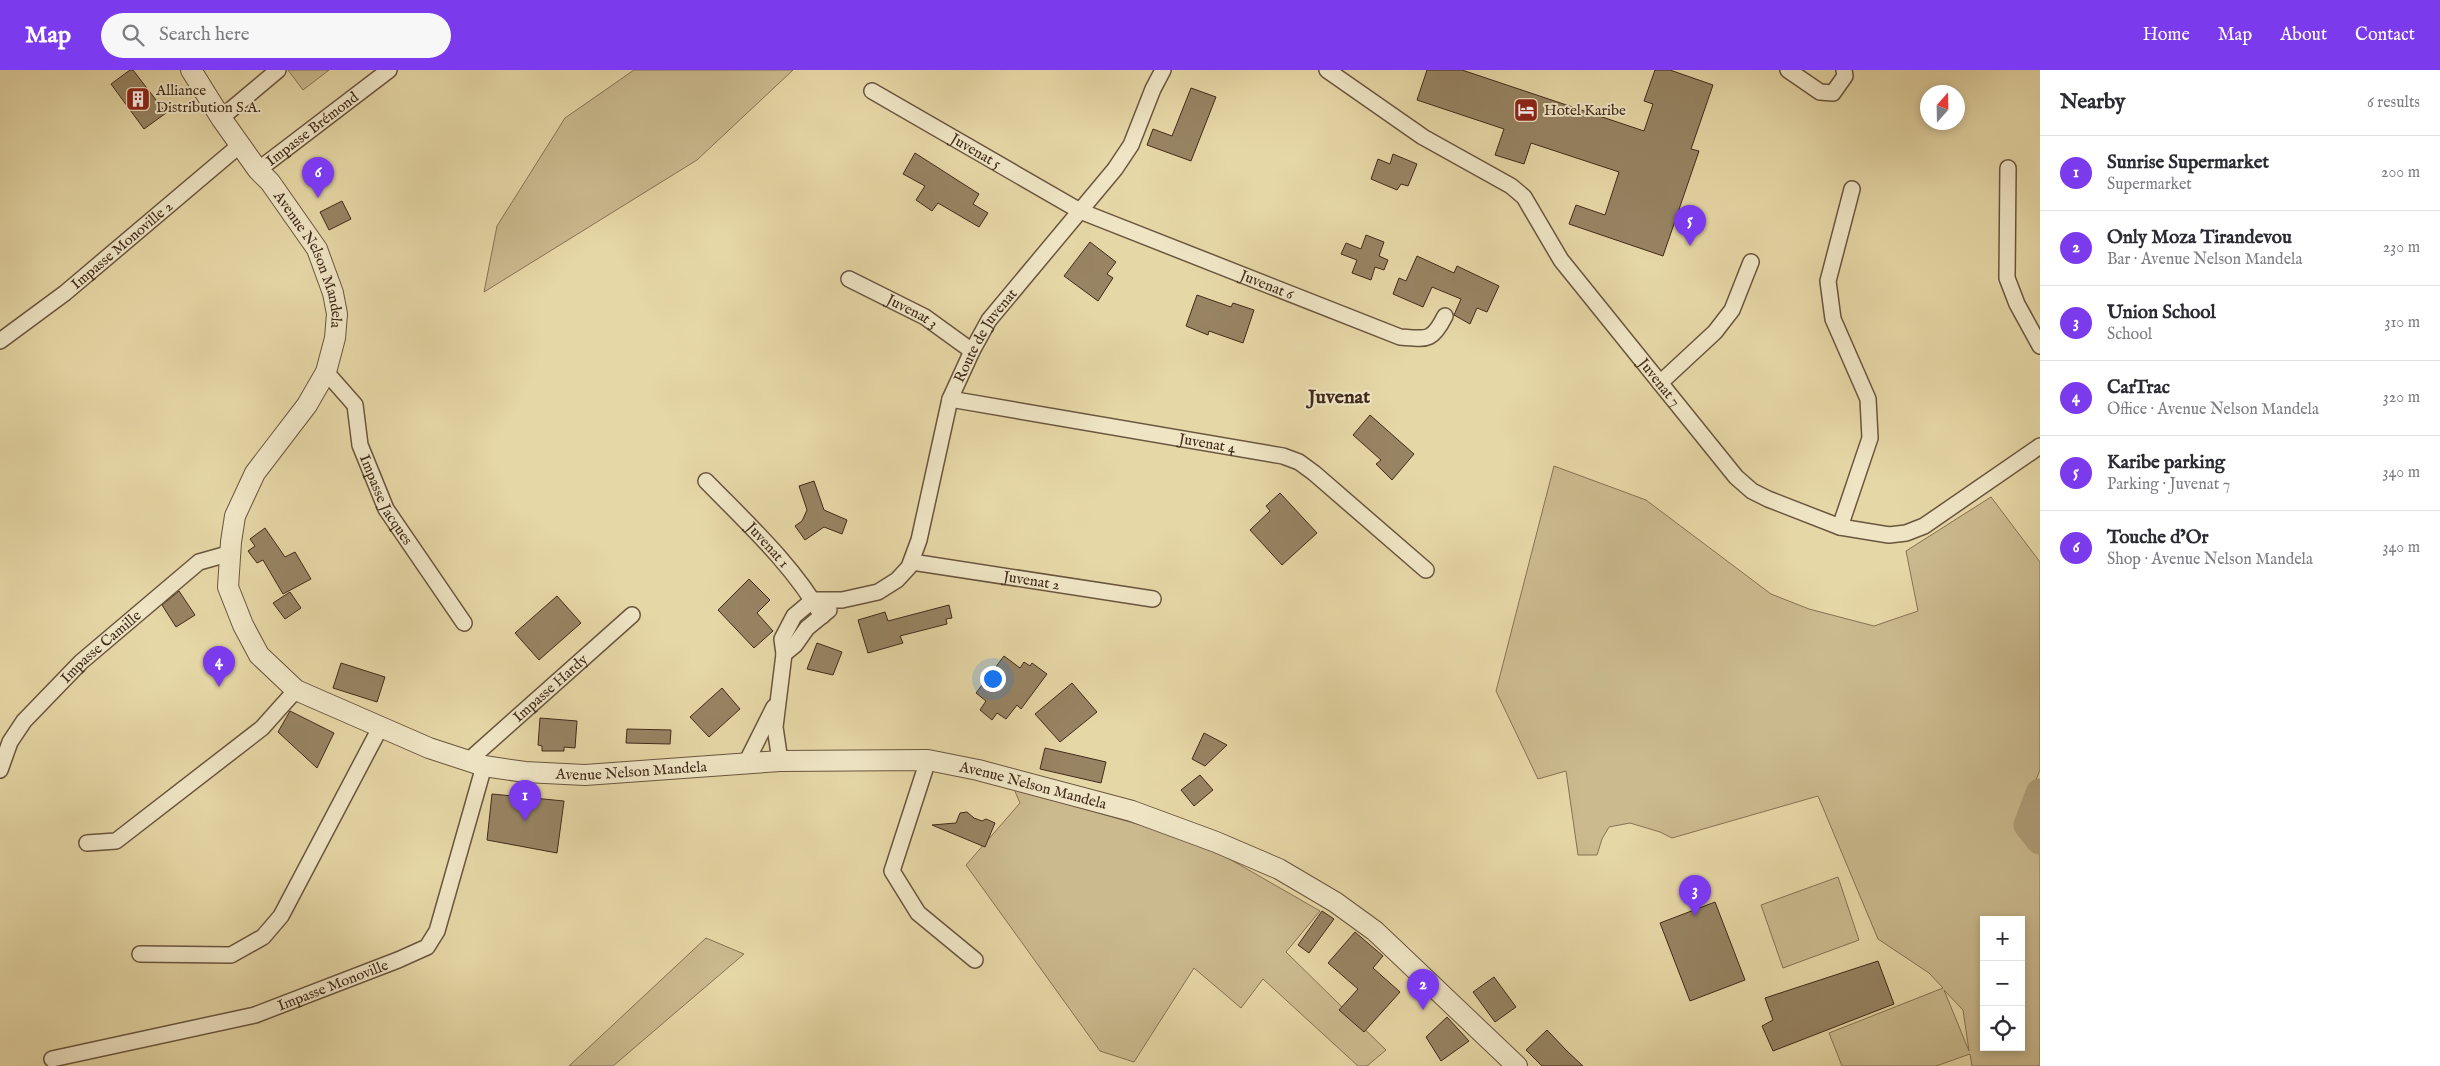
<!DOCTYPE html>
<html lang="en">
<head>
<meta charset="utf-8">
<style>
  :root { --surface:#fff; --page:#f7f7f7; --text:#2b2b33; --muted:#7c7c81; --line:#e1e1e2; --accent:#7c3aed }
  body { margin:0; font-family:"IM FELL English",serif; background:var(--page); color:var(--text) }
  .controls { position:absolute; right:15px; bottom:15px; display:grid; overflow:hidden; border-radius:0px; box-shadow:0 2px 8px #0003 }
  .controls button { width:45px; height:45px; display:grid; place-items:center; padding:0; border:0; border-bottom:1px solid var(--line); background:var(--surface); color:var(--text); font:25px sans-serif }
  .compass { position:absolute; left:1920px; top:15px; width:45px; height:45px; border-radius:50%; background:var(--surface); box-shadow:0 2px 8px #0003; rotate:20deg }
  .you { position:absolute; left:992px; top:608px; width:18px; height:18px; margin:-12px; border:4px solid #fff; border-radius:50%; background:#1a73e8; box-shadow:0 0 0 8px #1a73e833 }
  .badge { display:grid; place-items:center; width:32px; height:32px; border-radius:50%; background:var(--accent); color:#fff; font-size:16px; font-weight:700 }
  .pin { position:absolute; translate:-50% -41px; filter:drop-shadow(0 1px 2px #0008) }
  .pin::after { content:''; position:absolute; top:26px; width:18px; height:15px; background:inherit; clip-path:polygon(0 0,100% 0,50% 100%) }
  .list { margin:0; padding:0; list-style:none }
  h2 { display:flex; justify-content:space-between; align-items:center; height:65px; margin:0; padding:0 20px; font-size:21px }
  h2 small { font-size:16px; font-weight:400; color:var(--muted) }
  .list li { display:grid; grid-template-columns:32px 1fr auto; gap:15px; align-items:center; box-sizing:border-box; height:75px; padding:0 20px; border-top:1px solid var(--line) }
  .list b { display:block; font-size:19px; white-space:nowrap }
  .list p { margin:0; font-size:16px; white-space:nowrap; color:var(--muted) }
  .list em { font-size:16px; font-style:normal; color:var(--muted) }
  .icon { flex:none; width:28px; height:28px; fill:none; stroke:currentColor; stroke-width:2; stroke-linecap:round; stroke-linejoin:round }
  .map { position:relative; flex:none; width:2040px; height:996px; overflow:hidden }
  header { display:flex; align-items:center; gap:30px; box-sizing:border-box; height:70px; padding:0 25px; background:var(--accent); color:#fff }
  header strong { font-size:24px }
  nav { display:flex; gap:28px; margin-inline-start:auto; font-size:18px }
  .search { width:350px; height:45px; background:var(--page); display:flex; align-items:center; gap:12px; box-sizing:border-box; padding:0 18px; border-radius:28px; color:var(--muted); font-size:19px }
  main { display:flex }
  aside { flex:1; background:var(--surface) }
  .map>svg:first-child { display:block }
  .green { fill:#caba8e; stroke:#867254; fill-rule:evenodd }
  .lines { fill:none; stroke-linecap:round; stroke-linejoin:round }
  .river { stroke:#ae9c77; stroke-width:29 }
  .building { fill:#978463; stroke:#412a1b }
  .minor-casing { stroke:#6a553e; stroke-width:18 }
  .tertiary-casing { stroke:#6a553e; stroke-width:22 }
  .minor { stroke:#efe5c5; stroke-width:15 }
  .tertiary { stroke:#efe5c5; stroke-width:20 }
  .labels { text-anchor:middle; stroke-width:4; stroke-linejoin:round; paint-order:stroke }
  .poi-label { font-size:15px; fill:#412a1b; stroke:#efe5c5; text-anchor:start }
  .street-label { font-size:15px; fill:#412a1b; stroke:#efe5c5 }
  .district-label { font-size:20px; font-weight:bold; fill:#412a1b; stroke:#efe5c5 }
</style>
</head>
<body>
<header>
<strong>Map</strong>
<div class="search"><svg class="icon" aria-label="search" viewBox="0 0 24 24"><circle cx="10" cy="10" r="6"/><path d="M15 15l6 6"/></svg>Search here</div>
<nav><a>Home</a><a>Map</a><a>About</a><a>Contact</a></nav>
</header>
<main>
<div class="map">
<svg width="2040" height="996" viewBox="0 0 2040 996">
  <rect width="100%" height="100%" fill="#e6d7a6"/>
  <filter id="stains"><feTurbulence type="fractalNoise" baseFrequency=".004" numOctaves="4"/><feColorMatrix values="0 0 0 0 .2 0 0 0 0 .09 0 0 0 0 .02 0 0 0 .5 -.17"/></filter>
  <radialGradient id="worn" r=".72"><stop offset=".6" stop-color="#630" stop-opacity="0"/><stop offset="1" stop-color="#630" stop-opacity=".3"/></radialGradient>
  <path class="green" d="M288,0h41l-26,20z
    M634,0h159l-96,90 -213,132 13,-66 68,-108z
    M1554,396l92,34 125,94 38,15 65,17 44,-15 -12,-60 85,-54 49,65v208l-23,57 23,27v212h-68l-2,-12 -34,12h-94l-13,-33 114,-45 -14,-15 -51,-34 -60,-143 -146,42 -12,-6 -30,-9 -21,4 -7,12 -5,16h-19l-12,-84 -28,8 -42,-88zM1984,850h37v127h-37zM1944,920l19,20 6,41z
    M1014,719l186,53 120,69 -34,41 100,98 -19,16h-9l-95,-87 -22,29 -47,-40 -60,94 -34,-11 -134,-186 54,-62z
    M1838,807l21,63 -76,28 -22,-63z
    M706,868l38,16 -131,112h-44z"/>
  <g class="lines">
    <path class="river" d="M2040,723l-12,32 12,15"/>
  </g>
  <path class="building" d="M130,0h3l33,43 -22,16 -33,-45z
    M1427,0h35l182,61 9,-27 -9,-3 11,-31h15l43,15 -22,64 8,2 -36,105 -94,-32 7,-19 29,10 14,-43 -88,-29 -7,21 -29,-9 9,-26 -87,-29z
    M1191,18l25,9 -25,64 -44,-16 6,-16 19,7z
    M915,83l64,41 -6,10 15,9 -9,14 -41,-24 -6,8 -16,-11 9,-14 -22,-12z
    M1393,84l24,10 -9,22 -7,-2 -4,6 -26,-11 7,-20 12,5z
    M342,131l9,18 -22,11 -9,-18z
    M1366,165l18,7 -5,14 9,4 -4,10 -9,-3 -4,13 -19,-7 5,-13 -16,-6 5,-11 15,6z
    M1090,172l26,20 -9,12 6,4 -15,23 -34,-25z
    M1417,186l37,17 3,-7 42,20 -12,26 -10,-4 -7,16 -16,-9 7,-16 -29,-12 -9,20 -30,-13 6,-16 7,3z
    M1197,225l34,12 2,-4 21,7 -11,33 -34,-12 -1,4 -22,-9z
    M1370,345l44,39 -22,26 -16,-16 5,-4 -28,-25z
    M814,411l10,29 23,10 -5,14 -18,-7 -19,13 -10,-14 7,-5 5,-11 -8,-24z
    M1280,423l37,40 -35,32 -32,-35 20,-19 -4,-5z
    M265,458l20,29 10,-5 16,27 -28,15 -20,-34 -6,3 -9,-12 7,-5 -5,-7z
    M749,509l21,21 -13,13 16,18 -19,17 -36,-38z
    M179,521l16,24 -19,12 -14,-22z
    M290,522l11,16 -16,11 -12,-16z
    M557,526l24,27 -42,37 -24,-27z
    M949,535l3,13 -6,1 1,5 -47,12 3,7 -35,10 -10,-33 27,-8 3,9z
    M817,573l25,9 -9,23 -26,-6z
    M1004,586l16,12 4,-6 6,4 2,-3 15,11 -26,35 -4,-4 -11,14 -9,-6 -5,7 -12,-10 6,-9 -10,-8z
    M341,593l44,14 -8,25 -44,-14z
    M1072,613l25,29 -37,30 -25,-28z
    M722,618l18,21 -31,28 -19,-20z
    M290,641l44,22 -17,35 -39,-36z
    M540,648l37,3 -2,27 -11,-1v4h-22v-5l-4,-1z
    M627,659l44,1 -1,14 -44,-1z
    M1204,663l23,12 -22,21 -13,-7z
    M1045,678l61,14 -5,21 -61,-14z
    M1200,705l13,15 -19,16 -13,-16z
    M492,724l72,7 -7,52 -70,-13z
    M967,742l7,6 8,3 4,-2 9,4 -10,24 -53,-22 24,-2 4,-10z
    M1715,832l30,78 -55,21 -30,-78z
    M1322,841l12,8 -25,34 -11,-8z
    M1355,862l28,24 -10,12 27,24 -36,40 -25,-22 19,-21 -30,-26z
    M1878,891l16,43 -121,47 -11,-25 11,-6 -8,-22z
    M1494,907l22,30 -21,15 -22,-30z
    M1447,947l22,24 -28,20 -15,-24z
    M1547,960l20,21 16,15h-41l-16,-16z"/>
  <g class="lines">
    <defs>
      <g id="minor">
        <path id="s1" d="M1327,0l96,67 88,49 13,11 37,63 175,217 16,14 16,8 72,28 49,8 17,-2 18,-7 116,-80"/>
        <path d="M1788,0l32,22 13,1 12,-17 -1,-6"/>
        <path id="s2" d="M872,21l208,120 320,126c27,2 32,5 45,-21"/>
        <path d="M221,48l57,-48"/>
        <path d="M2008,98l-1,110 10,26 23,42"/>
        <path id="s3" d="M258,100l131,-100"/>
        <path id="s4" d="M849,209l76,38 47,34"/>
        <path id="s5" d="M0,271l65,-48 175,-148"/>
        <path id="s6" d="M326,302l29,33 5,40 26,64 78,114"/>
        <path d="M1660,313l55,-51 17,-22 19,-48"/>
        <path id="s7" d="M950,329l333,57 16,6 15,11 112,97"/>
        <path id="s8" d="M706,411c41,42 87,84 116,135"/>
        <path d="M1840,457l30,-89 -2,-39 -35,-80 -5,-38 24,-92"/>
        <path id="s9" d="M912,492l241,37"/>
        <path d="M784,584l11,-9 12,-17 22,-18"/>
        <path d="M928,690l-36,111 26,42 57,47"/>
        <path id="s10" d="M468,691l164,-146"/>
        <path id="s11" d="M780,691l-5,-34 9,-73 -2,-15 12,-23 19,-16h29l36,-8 19,-12 12,-13 10,-27 31,-141 22,-48 17,-31 126,-151 16,-24 22,-56 10,-19"/>
        <path d="M746,693l28,-56"/>
        <path id="s12" d="M0,700l10,-28 14,-21 57,-59 118,-100 32,-9"/>
        <path d="M87,773l29,-2 146,-113 34,-38"/>
        <path d="M140,884l91,1 32,-18 18,-21 99,-188"/>
        <path id="s13" d="M52,989l203,-44 143,-55 29,-13 10,-16 47,-165"/>
      </g>
      <g id="tertiary">
        <path id="s14" d="M191,0l30,48 37,52 12,12 47,67 16,44 4,21 -2,24 -9,34 -19,33 -52,68 -20,43 -4,26 -3,45 15,38 16,30 37,35 133,58 55,18 41,6 60,3 195,-14 148,-1 50,10 154,41 84,31 63,27 56,33 40,29 142,135"/>
      </g>
    </defs>
    <use href="#minor" class="minor-casing"/>
    <use href="#tertiary" class="tertiary-casing"/>
    <use href="#minor" class="minor"/>
    <use href="#tertiary" class="tertiary"/>
  </g>
  <defs>
    <symbol id="building-square" viewBox="-11 -11 22 22"><rect x="-9" y="-9" width="18" height="18" rx="4" fill="#8f2418" stroke="#efe5c5"/><path d="M-4-6H4V6H1V3H-1V6H-4ZM-2.5-4.3h1.7v1.8h-1.7ZM.8-4.3h1.7v1.8H.8ZM-2.5-1h1.7V.8h-1.7ZM.8-1h1.7V.8H.8Z" fill="#fff"/></symbol>
    <symbol id="hotel-square" viewBox="-11 -11 22 22"><rect x="-9" y="-9" width="18" height="18" rx="4" fill="#8f2418" stroke="#efe5c5"/><path d="M-6-4.5h1.5V1H6V5H4.5V3h-9V5H-6ZM-4 0a1.8 1.8 0 1 1 3.6 0ZM.5 0V-2.5h3Q6-2.5 6 0Z" fill="#fff"/></symbol>
  </defs>
  <g fill-rule="evenodd">
    <use href="#building-square" x="124" y="15" width="28" height="28"/>
    <use href="#hotel-square" x="1512" y="26" width="28" height="28"/>
  </g>
  <g class="labels">
    <g class="poi-label">
      <text x="156" y="25">Alliance<tspan x="156" dy="17">Distribution S.A.</tspan></text>
      <text x="1544" y="45">Hotel Karibe</text>
    </g>
    <g class="street-label">
      <text dy="5" stroke="none"><textPath href="#s3" startOffset="68">Impasse Brémond</textPath></text>
      <text dy="5" stroke="none"><textPath href="#s2" startOffset="120">Juvenat 5</textPath></text>
      <text dy="5" stroke="none"><textPath href="#s5" startOffset="155">Impasse Monoville 2</textPath></text>
      <text dy="5" stroke="none"><textPath href="#s14" startOffset="226">Avenue Nelson Mandela</textPath></text>
      <text dy="5" stroke="none"><textPath href="#s2" startOffset="441">Juvenat 6</textPath></text>
      <text dy="5" stroke="none"><textPath href="#s4" startOffset="71">Juvenat 3</textPath></text>
      <text dy="5" stroke="none"><textPath href="#s11" startOffset="526">Route de Juvenat</textPath></text>
      <text dy="5" stroke="none"><textPath href="#s1" startOffset="465">Juvenat 7</textPath></text>
      <text dy="5" stroke="none"><textPath href="#s7" startOffset="261">Juvenat 4</textPath></text>
      <text dy="5" stroke="none"><textPath href="#s6" startOffset="145">Impasse Jacques</textPath></text>
      <text dy="5" stroke="none"><textPath href="#s8" startOffset="89">Juvenat 1</textPath></text>
      <text dy="5" stroke="none"><textPath href="#s9" startOffset="121">Juvenat 2</textPath></text>
      <text dy="5" stroke="none"><textPath href="#s12" startOffset="162">Impasse Camille</textPath></text>
      <text dy="5" stroke="none"><textPath href="#s10" startOffset="110">Impasse Hardy</textPath></text>
      <text dy="5" stroke="none"><textPath href="#s14" startOffset="1066">Avenue Nelson Mandela</textPath></text>
      <text dy="5" stroke="none"><textPath href="#s14" startOffset="1471">Avenue Nelson Mandela</textPath></text>
      <text dy="5" stroke="none"><textPath href="#s13" startOffset="291">Impasse Monoville</textPath></text>
    </g>
    <g class="district-label">
      <text x="1339" y="333">Juvenat</text>
    </g>
  </g>
  <rect width="100%" height="100%" filter="url(#stains)"/>
  <rect width="100%" height="100%" fill="url(#worn)"/>
</svg>
<div class="controls">
<button>+</button>
<button>−</button>
<button><svg class="icon" aria-label="locate" viewBox="0 0 24 24"><circle cx="12" cy="12" r="6"/><path d="M12 2v4M12 18v4M2 12h4M18 12h4"/></svg></button>
</div>
<svg class="compass" viewBox="-18 -18 36 36"><path d="M0-13l5 13h-10z" fill="#e53935"/><path d="M0 13l5-13h-10z" fill="#7c7c81"/></svg>
<div class="you"></div>
<div class="pin badge" style="left:525px;top:751px">1</div>
<div class="pin badge" style="left:1423px;top:940px">2</div>
<div class="pin badge" style="left:1695px;top:846px">3</div>
<div class="pin badge" style="left:219px;top:617px">4</div>
<div class="pin badge" style="left:1690px;top:176px">5</div>
<div class="pin badge" style="left:318px;top:128px">6</div>
</div>
<aside>
<h2>Nearby<small>6 results</small></h2>
<ul class="list">
<li><span class="badge">1</span><div><b>Sunrise Supermarket</b><p>Supermarket</p></div><em>200 m</em></li>
<li><span class="badge">2</span><div><b>Only Moza Tirandevou</b><p>Bar · Avenue Nelson Mandela</p></div><em>230 m</em></li>
<li><span class="badge">3</span><div><b>Union School</b><p>School</p></div><em>310 m</em></li>
<li><span class="badge">4</span><div><b>CarTrac</b><p>Office · Avenue Nelson Mandela</p></div><em>320 m</em></li>
<li><span class="badge">5</span><div><b>Karibe parking</b><p>Parking · Juvenat 7</p></div><em>340 m</em></li>
<li><span class="badge">6</span><div><b>Touche d’Or</b><p>Shop · Avenue Nelson Mandela</p></div><em>340 m</em></li>
</ul>
</aside>
</main>
</body>
</html>
